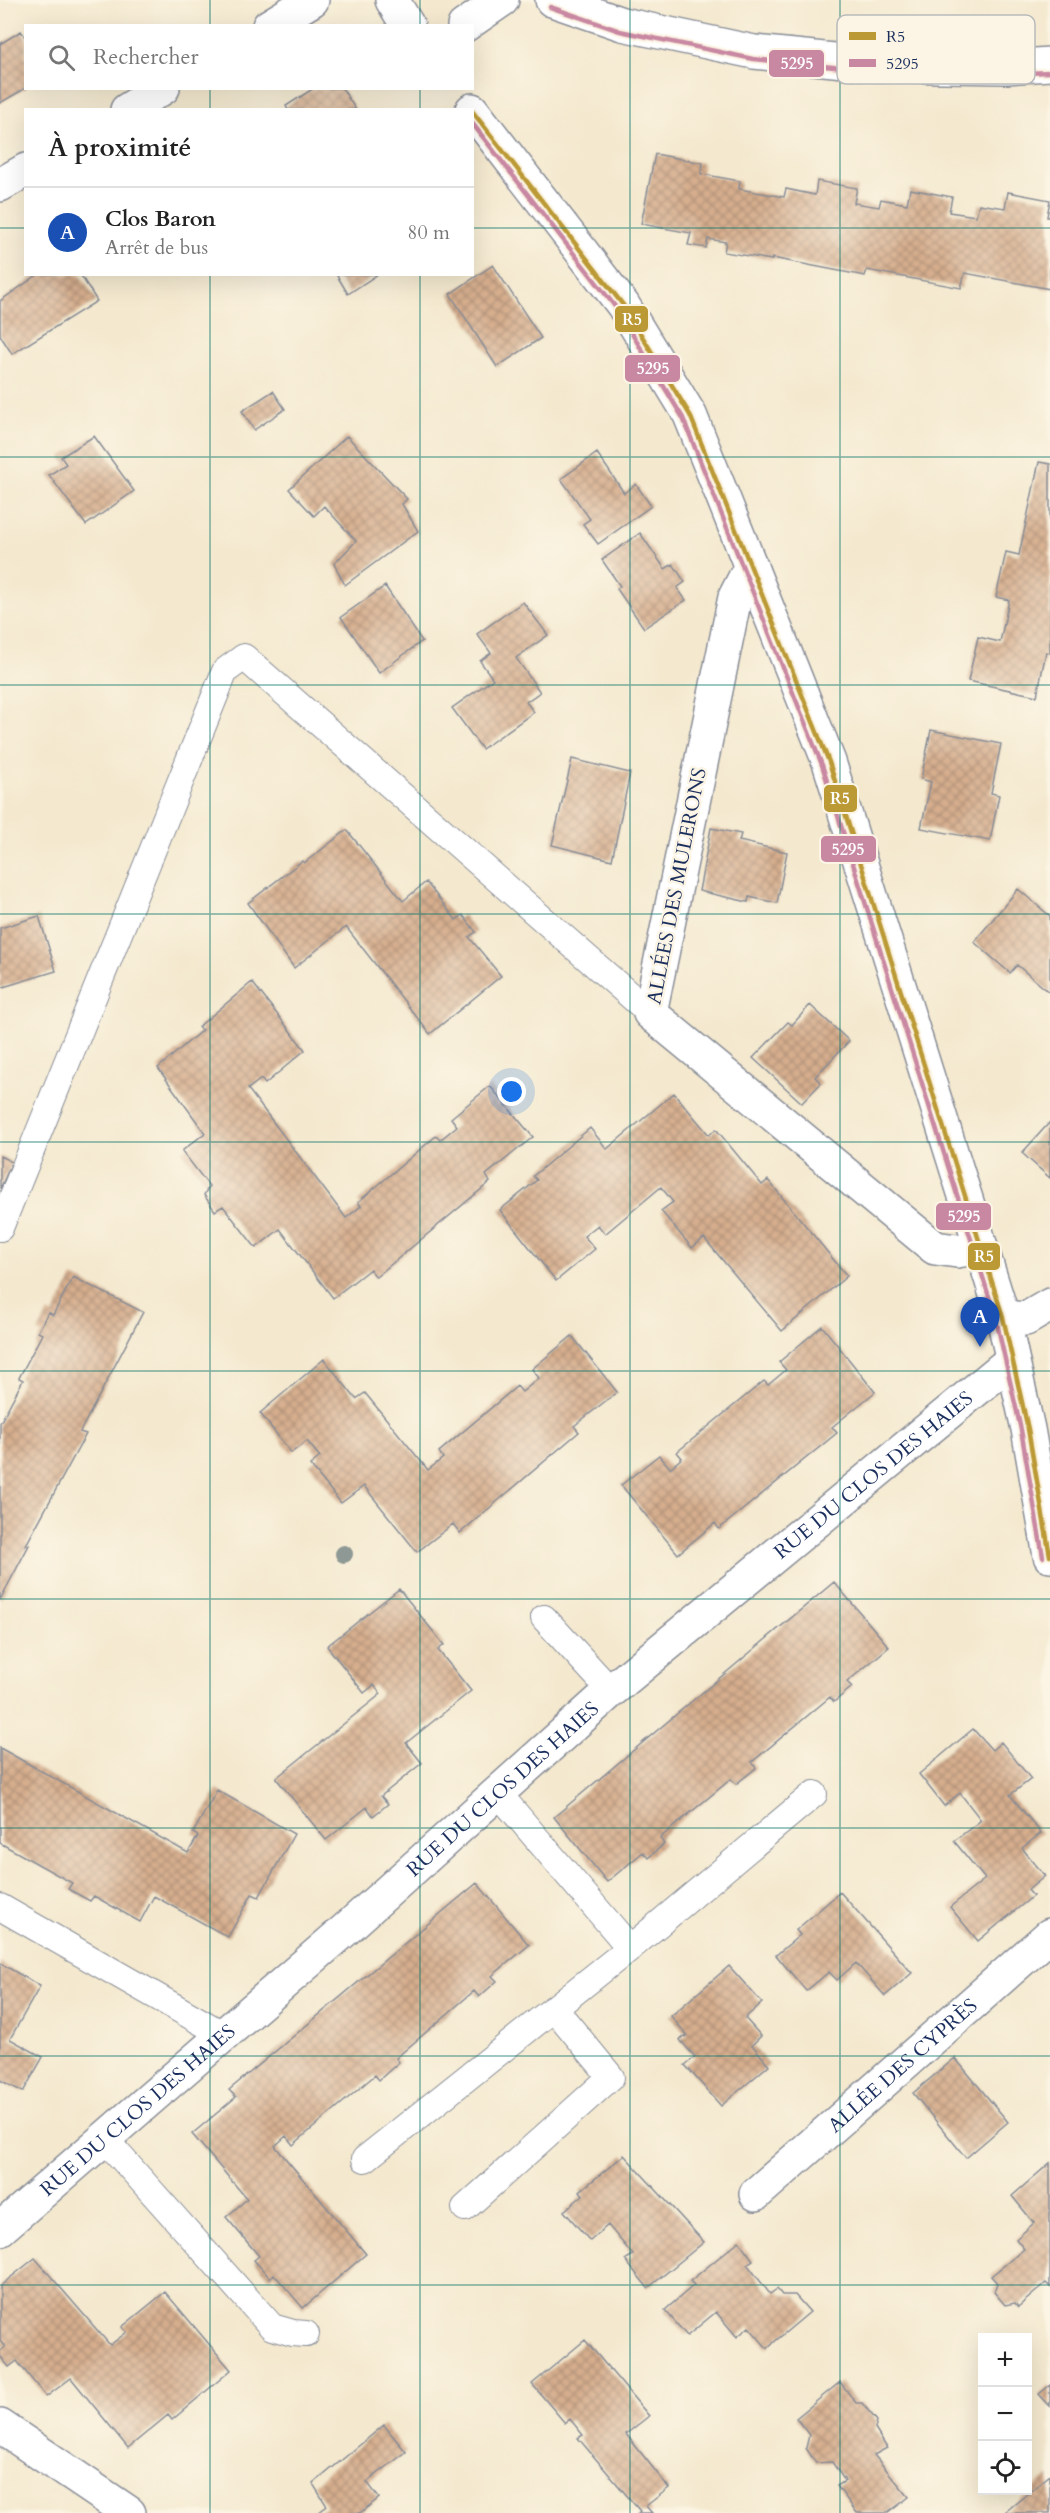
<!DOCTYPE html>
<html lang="fr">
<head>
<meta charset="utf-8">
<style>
  :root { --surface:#fff; --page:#f2f2f2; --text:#222; --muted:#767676; --line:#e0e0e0; --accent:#0f766e }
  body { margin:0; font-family:Cardo,serif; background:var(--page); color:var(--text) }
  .controls { position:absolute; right:18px; bottom:18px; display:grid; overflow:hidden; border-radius:0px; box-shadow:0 6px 24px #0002 }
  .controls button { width:54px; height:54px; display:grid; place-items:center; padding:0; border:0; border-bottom:2px solid var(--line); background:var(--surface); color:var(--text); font:30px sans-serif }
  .you { position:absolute; left:512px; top:1092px; width:21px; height:21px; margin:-15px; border:4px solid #fff; border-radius:50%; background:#1a73e8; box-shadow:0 0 0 9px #1a73e833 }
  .badge { display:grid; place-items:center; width:39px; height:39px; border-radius:50%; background:var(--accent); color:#fff; font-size:20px; font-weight:700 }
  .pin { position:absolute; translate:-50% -50px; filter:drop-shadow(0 2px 3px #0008) }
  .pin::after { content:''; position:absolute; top:32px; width:21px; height:18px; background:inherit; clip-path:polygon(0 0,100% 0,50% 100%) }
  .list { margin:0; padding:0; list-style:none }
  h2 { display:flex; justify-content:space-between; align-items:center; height:78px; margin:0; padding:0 24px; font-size:26px }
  h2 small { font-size:20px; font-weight:400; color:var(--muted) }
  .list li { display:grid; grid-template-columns:39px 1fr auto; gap:18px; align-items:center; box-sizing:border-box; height:90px; padding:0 24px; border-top:2px solid var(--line) }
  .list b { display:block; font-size:22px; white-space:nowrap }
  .list p { margin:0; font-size:20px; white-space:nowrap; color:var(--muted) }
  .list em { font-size:20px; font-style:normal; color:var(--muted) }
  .icon { flex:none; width:33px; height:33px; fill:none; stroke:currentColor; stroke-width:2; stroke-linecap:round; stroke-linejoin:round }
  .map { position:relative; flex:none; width:1050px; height:2513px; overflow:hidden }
  .search { position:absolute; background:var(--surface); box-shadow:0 6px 24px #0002; left:24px; top:24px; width:450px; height:66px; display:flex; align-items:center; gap:15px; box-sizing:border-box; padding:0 21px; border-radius:0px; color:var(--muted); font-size:22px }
  .panel { position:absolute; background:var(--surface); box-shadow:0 6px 24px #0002; left:24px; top:108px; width:450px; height:168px; border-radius:0px }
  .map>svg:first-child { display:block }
  .building { fill:url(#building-cross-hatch) }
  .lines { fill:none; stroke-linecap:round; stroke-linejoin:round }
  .service-casing { stroke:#888c96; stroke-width:28 }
  .minor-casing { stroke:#888c96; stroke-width:36 }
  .tertiary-casing { stroke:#888c96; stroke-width:36 }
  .service { stroke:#fff; stroke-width:26 }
  .minor { stroke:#fff; stroke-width:33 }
  .tertiary { stroke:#fff; stroke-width:33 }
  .bus-1-casing { stroke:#fcf5e5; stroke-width:9 }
  .bus-2-casing { stroke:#fcf5e5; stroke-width:9 }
  .bus-1 { stroke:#bb9934; stroke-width:4.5 }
  .bus-2 { stroke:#c988a2; stroke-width:4.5 }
  .tree { fill:#8e9894 }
  .grid { fill:none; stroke:#0f766e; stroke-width:1.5; stroke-opacity:0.55 }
  .labels { text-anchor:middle; stroke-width:5; stroke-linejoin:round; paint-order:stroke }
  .street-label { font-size:20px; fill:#1b2f5e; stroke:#fcf5e5 }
  .key { fill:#fcf5e5; stroke:#b8babc; stroke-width:1.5 }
  .key-label { font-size:16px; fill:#1b2f5e }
  .line-badge { stroke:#fcf5e5; stroke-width:2 }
  .badge-label { font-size:16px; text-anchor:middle; font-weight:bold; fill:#fff }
</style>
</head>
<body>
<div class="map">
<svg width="1050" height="2513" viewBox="0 0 1050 2513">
  <defs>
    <pattern id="building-cross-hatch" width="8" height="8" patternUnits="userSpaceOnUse" patternTransform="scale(1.5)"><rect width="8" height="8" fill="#d7af8e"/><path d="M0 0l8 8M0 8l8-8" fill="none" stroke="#ae8f77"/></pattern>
  </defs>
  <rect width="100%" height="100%" fill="#fcf5e5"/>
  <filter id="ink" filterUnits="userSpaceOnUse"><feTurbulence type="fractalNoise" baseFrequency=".0167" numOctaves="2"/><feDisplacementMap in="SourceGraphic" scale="12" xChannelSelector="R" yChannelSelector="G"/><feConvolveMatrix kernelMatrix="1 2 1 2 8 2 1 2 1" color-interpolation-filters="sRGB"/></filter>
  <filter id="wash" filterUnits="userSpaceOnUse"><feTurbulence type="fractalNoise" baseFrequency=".008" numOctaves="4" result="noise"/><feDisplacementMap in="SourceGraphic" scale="24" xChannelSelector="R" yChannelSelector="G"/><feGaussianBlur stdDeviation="1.35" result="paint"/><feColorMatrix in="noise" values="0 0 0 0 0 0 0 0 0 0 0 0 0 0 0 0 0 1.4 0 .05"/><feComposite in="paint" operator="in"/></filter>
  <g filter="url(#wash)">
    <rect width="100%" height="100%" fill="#f4e9cf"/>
    <g id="blocks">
      <path class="building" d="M21,31l5,7v50l-26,15v-59z
        M314,88h28l14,22h-68l-2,-4z
        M655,154l48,9 -2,11 39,7 -1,8 45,8 2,-8 29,6 2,-14 40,7 -3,15 25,4 2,-8 26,5 3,-15 42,8 -3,15 27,4 3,-12 26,4 3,-16 42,8 -3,17h3v72l-85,-16 -4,15 -94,-18 -2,6 -93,-18v2l-48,-8 2,-10 -18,-3 -2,9 -18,-3 3,-12 -50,-9z
        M493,265l48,73 -44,29 -47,-73z
        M39,274h41l17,27 -85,53 -12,-19v-34z
        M336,274h42l-30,20z
        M273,391l12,18 -31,21 -12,-19z
        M94,436l40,55 -48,34 -37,-50 17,-11 -5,-7z
        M347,436l60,63 -5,5 16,27 -73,54 -11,-21 22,-23 -32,-35 -10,10 -25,-27z
        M597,453l27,40 12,-9 15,22 -53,38 -15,-20 7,-5 -29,-40z
        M1039,462l11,2v189l-4,-1 -9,44 -69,-15 10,-44 22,5 9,-42 -13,-3 10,-45 13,3z
        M640,533l25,36 8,-5 12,18 -8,6 9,12 -42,28 -27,-39 3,-3 -18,-26z
        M385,586l37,55 -43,32 -38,-56z
        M523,602l25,33 -32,23 24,34 -14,10 8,10 -52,37 -30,-41 41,-29 -13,-18 11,-8 -14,-19z
        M931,730l70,14 -10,49 8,2 -9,46 -69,-13 10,-46 -10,-3z
        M572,759l58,14 -18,87 -60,-15z
        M711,828l30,6 -2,7 48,11 -10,51 -28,-6 -1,5 -49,-11z
        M347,830l56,71 23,-19 30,38 7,-5 13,17 -7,5 32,39 -71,58 -84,-107 -52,41 -46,-65 54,-42 2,2z
        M1018,889l32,27v77l-33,-28 -7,8 -36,-31z
        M39,916l17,55 -56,17v-60z
        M252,982l53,68 -40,34 -4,-5 -13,10 98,129 15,-12 -3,-4 78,-66 4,4 17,-14 -6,-8 39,-32 43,51 -47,38 4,7 -114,95 -6,-8 -37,29 -53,-69 -24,19 -33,-42 -8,5 -11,-16 5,-9 -27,-35 23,-18 -47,-65 44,-38 -4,-3z
        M810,1005l39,36 -34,36 6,6 -19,20 -49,-45 35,-36 4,3z
        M674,1093l35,42 7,-6 46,56 6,-5 79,96 -65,55 -78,-93 -12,10 -31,-37 12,-9 -12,-15 -56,47 -7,-9 -14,11 11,13 -39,32 -56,-71 37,-30 -4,-4 57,-48 17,21z
        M1050,1122v56l-28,-25z
        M0,1156l12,6 -12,27z
        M73,1277l70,35 -63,120 6,2 -60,111h3l-29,55v-177l23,-43 -4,-2 23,-44 -4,-2 10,-20 5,3z
        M822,1326l53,66 -43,35 5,6 -118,96 -4,-6 -37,31 -57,-69 38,-30 11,13 12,-10 -5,-6 87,-71 4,4 18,-15 -7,-8z
        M572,1336l45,56 -43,34 5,6 -119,101 -7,-9 -36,28 -53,-66 -23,17 -31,-38 10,-8 -13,-16 -16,12 -31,-40 64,-54 32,40 9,-6 63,77 15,-12 -4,-6 78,-66 5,6 17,-14 -7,-9z
        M834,1582l55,65 -42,35 5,5 -18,15 -4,-5 -78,65 4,6 -20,16 -5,-5 -71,59 4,6 -16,14 -5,-6 -36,30 -53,-65z
        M399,1589l45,56 -6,5 33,41 -65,52 16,20 -41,33 7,8 -15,12 -6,-9 -41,33 -50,-62 105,-84 -7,-9 -10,8 -37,-47z
        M973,1729l19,21 9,-8 30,37 -21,16 31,38 -19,15 23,28 -17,14 5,6 -55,45 -28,-34 35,-28 -31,-38 27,-21 -21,-27 -16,13 -25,-32z
        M0,1748l188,105 10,-17 -5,-3 24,-43 77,44 -35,63 -7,-3 -24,43 -74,-41 -14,26 -46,-26 -4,5 -22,-12 4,-6 -72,-40z
        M477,1883l52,62 -37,31 5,5 -18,16 -5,-6 -78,67 3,4 -20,18 -4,-5 -82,70 -7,-9 -11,10 91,108 -63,54 -29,-34 -4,4 -16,-18 5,-4 -33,-39 21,-18 -55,-65 44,-37 -7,-7z
        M840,1892l72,81 -27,23 -29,-33 -19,17 -8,-8 -23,19 -30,-36 24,-20 -4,-5z
        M0,1963l40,23 -30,53 33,18 -20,35 -23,-12z
        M729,1966l33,37 -17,15 16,18 -9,9 17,20 -48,41 -36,-41 10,-8 -15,-17 7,-5 -16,-19z
        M955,2058l53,64 -42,36 -53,-65z
        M624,2155l80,87 -56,46 -23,-28 8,-5 -25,-30 -18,16 -26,-30 19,-16 -3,-4z
        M1050,2163v124l-4,-4 -28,24 -3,-4 -10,2 -11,-13 3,-9 -6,-7 33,-27 -8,-10 18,-16 -22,-27z
        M739,2241l14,19 -6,4 23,30 7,-5 5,6h13l15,17 -43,36 -18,-21 -12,10 -21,-25 -29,24 -22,-26 29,-25 -4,-4z
        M35,2258l75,87 17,-13 -5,-5 43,-35 66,78 -59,50 -4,-5 -40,33 -57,-70 -25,19 -29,-36 -8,6 -9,-11v-5l5,-4 -5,-6v-55z
        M585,2340l64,76 -23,18 43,54 -23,18 6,7h-14l2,-2 -62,-73 5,-3 -13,-16 -5,4 -33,-39z
        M840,2382l16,21h6l15,18 -2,8 12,19 -13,7 35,42 -21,16h-31l-20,-27 8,-5 -13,-19 -16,1 -10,-15 3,-13 -13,-17z
        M1050,2385v21l-11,-12z
        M384,2425l22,27 -39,30 12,16 -19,15h-42l9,-7 -14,-22z
        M1050,2475v38h-46z"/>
    </g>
  </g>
  <g filter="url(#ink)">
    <use href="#blocks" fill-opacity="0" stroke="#888c96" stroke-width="1.5"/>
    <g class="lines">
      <defs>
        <path id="service" d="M0,1228l225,-557 19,-14 406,356
          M544,1618l67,73
          M498,1793l132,155 184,-154
          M0,1907l224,128
          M103,2137l169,190 21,6 13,1
          M365,2159l265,-211
          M465,2208l146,-131 -57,-69"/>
        <g id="minor">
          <path d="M552,0l70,24 132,28 130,13 122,2 44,-3"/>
          <path d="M269,26l43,-26"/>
          <path d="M464,26l38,-26"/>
          <path d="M127,110l36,-22"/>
          <path d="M0,185l26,-15"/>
          <path d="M751,566l-16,31 -85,416 285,235 22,3 24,-4"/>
          <path d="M1003,1317l23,2 24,-14"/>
          <path id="s1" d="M756,2194l294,-259"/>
          <path id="s2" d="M0,2229l346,-300 265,-238 401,-331"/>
          <path d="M0,2426l129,87"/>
        </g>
        <path id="tertiary" d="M392,0l16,26
          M472,110l151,195 67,110 139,347 174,555 25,112 22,127"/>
      </defs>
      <use href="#service" class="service-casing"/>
      <use href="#minor" class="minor-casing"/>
      <use href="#tertiary" class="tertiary-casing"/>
      <use href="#service" class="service"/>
      <use href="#minor" class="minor"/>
      <use href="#tertiary" class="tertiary"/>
      <defs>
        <path id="bus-1" d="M472,111l151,194 67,110 139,347 174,555 25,112 22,127"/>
        <path id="bus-2" d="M550,7l70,24 133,28 131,13 122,2 44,-2
          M472,123l145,186 66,109 139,347 174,554 25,111 22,127"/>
      </defs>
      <use href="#bus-1" class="bus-1-casing"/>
      <use href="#bus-2" class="bus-2-casing"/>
      <use href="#bus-1" class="bus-1"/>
      <use href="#bus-2" class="bus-2"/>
    </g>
    <circle class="tree" cx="344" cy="1554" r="9"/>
  </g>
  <path class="grid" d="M210,0v26M420,0v26M630,0v2513M840,0v2513M210,88v22M420,88v22M0,228h26M472,228h578M210,274v2239M420,274v2239M0,457h1050M0,685h1050M0,914h1050M0,1142h1050M0,1371h1050M0,1599h1050M0,1828h1050M0,2056h1050M0,2285h1050"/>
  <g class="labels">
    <g class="street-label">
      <text transform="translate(676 886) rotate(-79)" y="7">ALLÉES DES MULERONS</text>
      <text dy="7" stroke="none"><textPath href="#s2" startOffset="1154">RUE DU CLOS DES HAIES</textPath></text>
      <text dy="7" stroke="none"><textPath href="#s2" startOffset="668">RUE DU CLOS DES HAIES</textPath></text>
      <text dy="7" stroke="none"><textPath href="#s1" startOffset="195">ALLÉE DES CYPRÈS</textPath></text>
      <text dy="7" stroke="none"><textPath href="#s2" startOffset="182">RUE DU CLOS DES HAIES</textPath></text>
    </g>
  </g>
  <rect x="837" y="15" width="198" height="69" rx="9" class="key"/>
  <rect x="849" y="32" width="27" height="8" fill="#bb9934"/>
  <rect x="849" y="59" width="27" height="8" fill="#c988a2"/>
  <g class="key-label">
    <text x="886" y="42">R5</text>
    <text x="886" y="69">5295</text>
  </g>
  <g class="line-badge">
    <rect x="768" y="49" width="57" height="29" rx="6" fill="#c988a2"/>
    <rect x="614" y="305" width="35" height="28" rx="6" fill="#bb9934"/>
    <rect x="624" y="354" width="57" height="29" rx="6" fill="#c988a2"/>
    <rect x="823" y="784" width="35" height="29" rx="6" fill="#bb9934"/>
    <rect x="820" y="835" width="57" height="28" rx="6" fill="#c988a2"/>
    <rect x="935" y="1202" width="57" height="29" rx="6" fill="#c988a2"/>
    <rect x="967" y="1242" width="34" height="29" rx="6" fill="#bb9934"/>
  </g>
  <g class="badge-label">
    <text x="797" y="69">5295</text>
    <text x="632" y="325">R5</text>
    <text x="653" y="374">5295</text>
    <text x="840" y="804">R5</text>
    <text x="848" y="855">5295</text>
    <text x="964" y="1222">5295</text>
    <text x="984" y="1262">R5</text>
  </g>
</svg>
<div class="controls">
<button>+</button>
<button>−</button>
<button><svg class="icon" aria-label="locate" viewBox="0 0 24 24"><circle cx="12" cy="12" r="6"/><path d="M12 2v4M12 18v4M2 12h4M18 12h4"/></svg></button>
</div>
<div class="you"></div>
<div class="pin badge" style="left:980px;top:1347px;background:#1a4fb4">A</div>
<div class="search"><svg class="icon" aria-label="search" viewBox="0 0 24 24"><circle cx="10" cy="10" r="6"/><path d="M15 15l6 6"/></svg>Rechercher</div>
<section class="panel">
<h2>À proximité<small></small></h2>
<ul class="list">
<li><span class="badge" style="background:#1a4fb4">A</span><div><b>Clos Baron</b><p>Arrêt de bus</p></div><em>80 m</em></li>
</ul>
</section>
</div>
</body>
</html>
